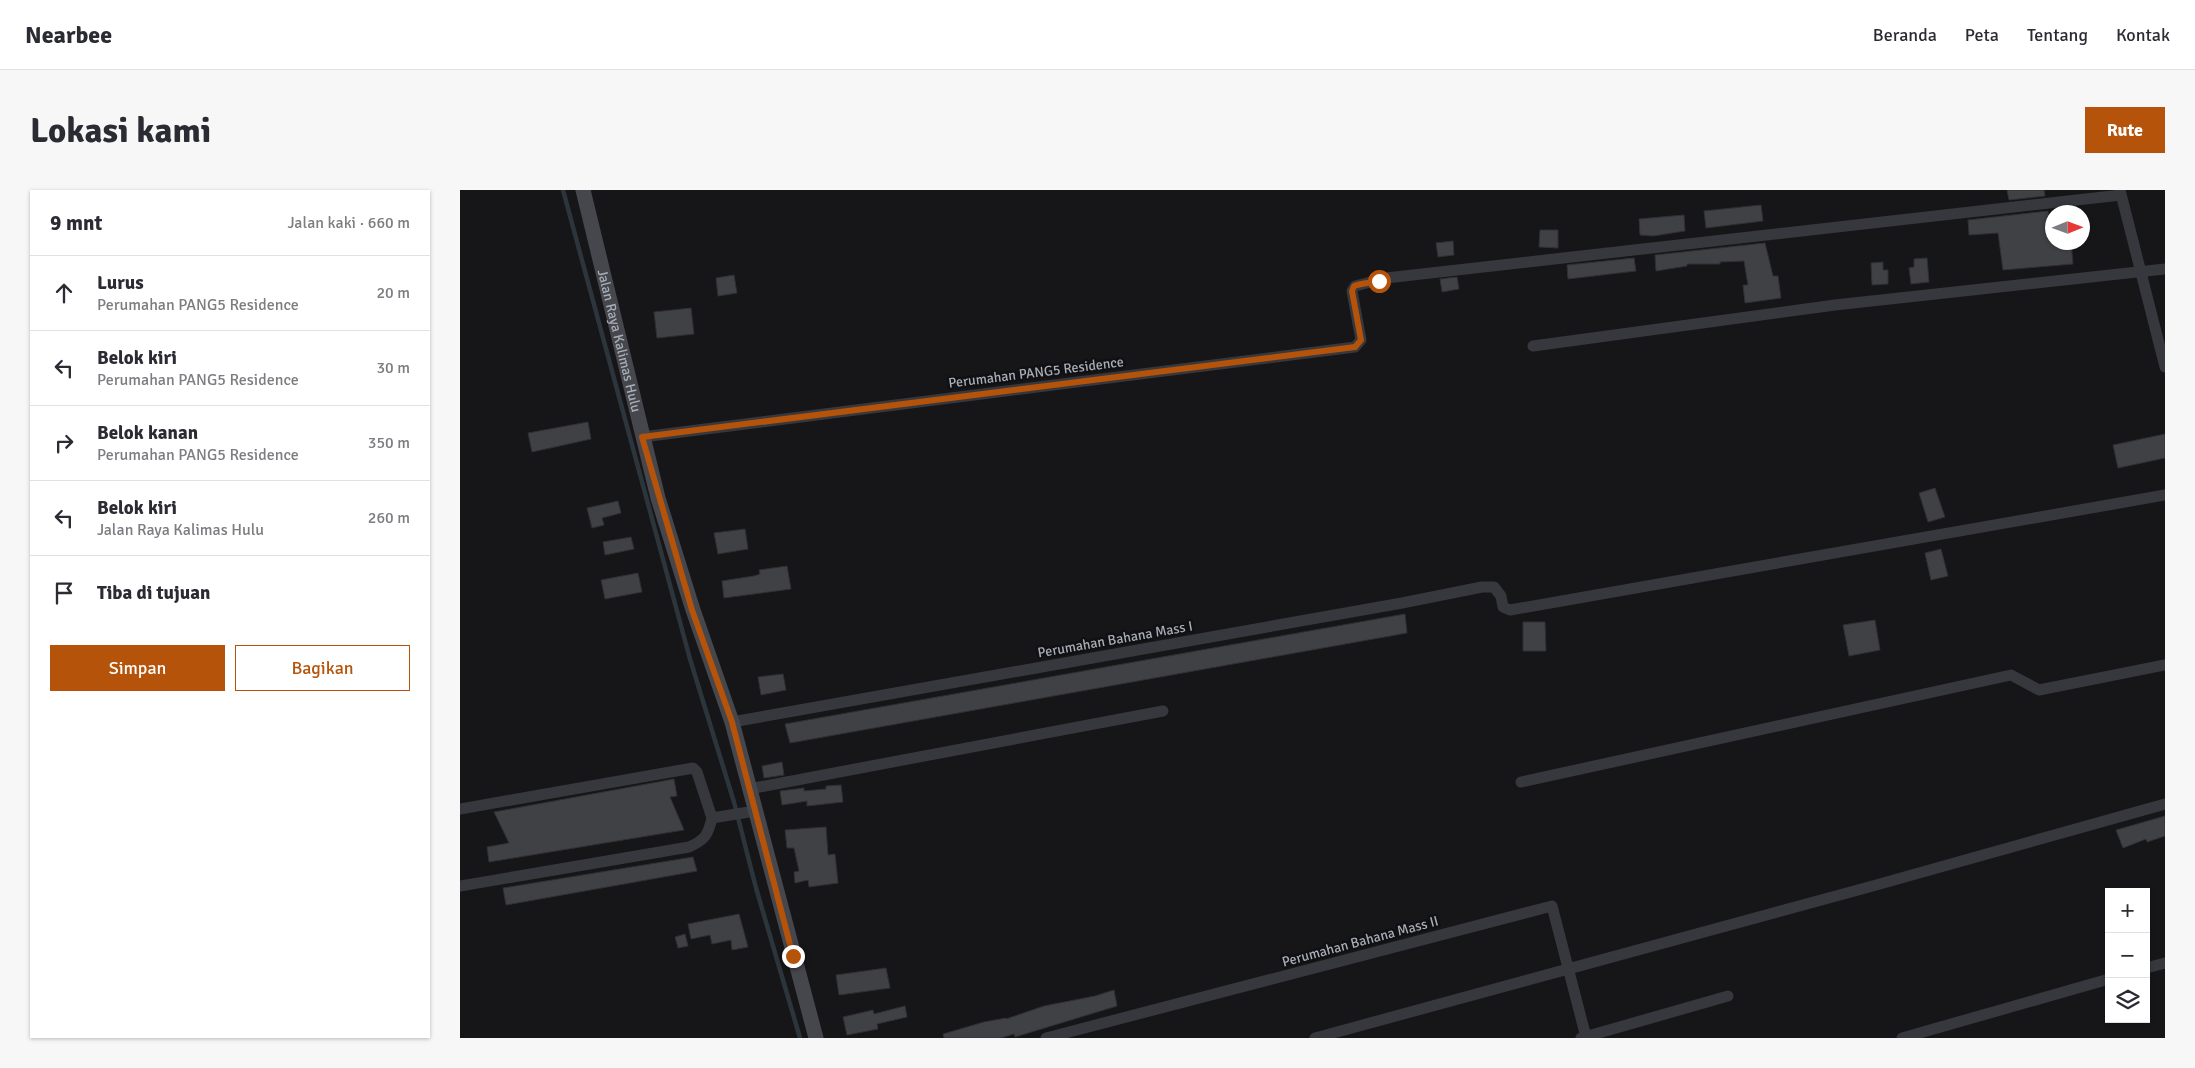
<!DOCTYPE html>
<html lang="id">
<head>
<meta charset="utf-8">
<style>
  :root { --surface:#fff; --page:#f7f7f7; --text:#2b2b33; --muted:#7c7c81; --line:#e1e1e2; --accent:#b45309 }
  body { margin:0; font-family:Signika,sans-serif; background:var(--page); color:var(--text) }
  .controls { position:absolute; right:15px; bottom:15px; display:grid; overflow:hidden; border-radius:0px; box-shadow:0 1px 4px #0004 }
  .controls button { width:45px; height:45px; display:grid; place-items:center; padding:0; border:0; border-bottom:1px solid var(--line); background:var(--surface); color:var(--text); font:25px sans-serif }
  .compass { position:absolute; left:1585px; top:15px; width:45px; height:45px; border-radius:50%; background:var(--surface); box-shadow:0 1px 4px #0004; rotate:89deg }
  .stop { position:absolute; width:15px; height:15px; margin:-11px; border:4px solid #b45309; border-radius:50%; background:#fff }
  .stop.end { background:#b45309; border-color:#fff; box-shadow:0 1px 5px #0008 }
  .list { margin:0; padding:0; list-style:none }
  h2 { display:flex; justify-content:space-between; align-items:center; height:65px; margin:0; padding:0 20px; font-size:21px }
  h2 small { font-size:16px; font-weight:400; color:var(--muted) }
  .list li { display:grid; grid-template-columns:32px 1fr auto; gap:15px; align-items:center; box-sizing:border-box; height:75px; padding:0 20px; border-top:1px solid var(--line) }
  .list b { display:block; font-size:19px; white-space:nowrap }
  .list p { margin:0; font-size:16px; white-space:nowrap; color:var(--muted) }
  .list em { font-size:16px; font-style:normal; color:var(--muted) }
  .actions { display:flex; gap:10px; padding:15px 20px }
  .actions a { flex:1; padding:11px 0; border:1px solid var(--accent); border-radius:0px; text-align:center; font-size:18px; color:var(--accent) }
  .actions .main { background:var(--accent); color:#fff }
  .icon { flex:none; width:28px; height:28px; fill:none; stroke:currentColor; stroke-width:2; stroke-linecap:round; stroke-linejoin:round }
  .map { position:relative; flex:none; width:1705px; height:848px; overflow:hidden; border-radius:0px }
  header { display:flex; align-items:center; gap:30px; box-sizing:border-box; height:70px; padding:0 25px; background:var(--surface); border-bottom:1px solid var(--line) }
  header strong { font-size:24px }
  nav { display:flex; gap:28px; margin-inline-start:auto; font-size:18px }
  .intro { display:flex; align-items:center; justify-content:space-between; box-sizing:border-box; height:120px; padding:0 30px }
  h1 { margin:0; font-size:35px }
  .button { padding:12px 22px; border-radius:0px; background:var(--accent); color:#fff; font-size:18px; font-weight:700 }
  main { display:flex; gap:30px; padding:0 30px }
  aside { flex:1; background:var(--surface); border-radius:0px; box-shadow:0 1px 4px #0004 }
  .map>svg:first-child { display:block }
  .lines { fill:none; stroke-linecap:round; stroke-linejoin:round }
  .stream { stroke:#2c353c; stroke-width:4.5 }
  .building { fill:#404145; stroke:#303034 }
  .street { stroke:#37383d; stroke-width:11 }
  .secondary { stroke:#45474d; stroke-width:15 }
  .route { stroke:#b45309; stroke-width:6 }
  .labels { text-anchor:middle; stroke-width:5; stroke-linejoin:round; paint-order:stroke }
  .street-label { font-size:14px; fill:#a8adb8; stroke:#111113 }
</style>
</head>
<body>
<header>
<strong>Nearbee</strong>
<nav><a>Beranda</a><a>Peta</a><a>Tentang</a><a>Kontak</a></nav>
</header>
<div class="intro"><h1>Lokasi kami</h1><a class="button">Rute</a></div>
<main>
<aside>
<h2>9 mnt<small>Jalan kaki · 660 m</small></h2>
<ul class="list">
<li><svg class="icon" aria-label="ahead" viewBox="0 0 24 24"><path d="M12 20V5M6 11l6-6 6 6"/></svg><div><b>Lurus</b><p>Perumahan PANG5 Residence</p></div><em>20 m</em></li>
<li><svg class="icon" aria-label="left" viewBox="0 0 24 24"><path d="M17 20v-9H6M10 6l-5 5 5 5"/></svg><div><b>Belok kiri</b><p>Perumahan PANG5 Residence</p></div><em>30 m</em></li>
<li><svg class="icon" aria-label="right" viewBox="0 0 24 24"><path d="M7 20v-9h11M14 6l5 5-5 5"/></svg><div><b>Belok kanan</b><p>Perumahan PANG5 Residence</p></div><em>350 m</em></li>
<li><svg class="icon" aria-label="left" viewBox="0 0 24 24"><path d="M17 20v-9H6M10 6l-5 5 5 5"/></svg><div><b>Belok kiri</b><p>Jalan Raya Kalimas Hulu</p></div><em>260 m</em></li>
<li><svg class="icon" aria-label="arrive" viewBox="0 0 24 24"><path d="M6 21V4h12l-3 4 3 4H6"/></svg><div><b>Tiba di tujuan</b></div></li>
</ul>
<div class="actions"><a class="main">Simpan</a><a>Bagikan</a></div>
</aside>
<div class="map">
<svg width="1705" height="848" viewBox="0 0 1705 848">
  <rect width="100%" height="100%" fill="#161618"/>
  <g class="lines">
    <path class="stream" d="M103,0l127,469 44,143 22,86 44,150"/>
  </g>
  <path class="building" d="M1547,0h37l1,6 -36,4z
    M1301,15l2,16 -57,7 -2,-17z
    M1588,21l3,31h20l2,22 -70,6 -5,-37 -29,2 -1,-15z
    M1224,25l1,16 -32,5 -13,-1 -1,-16z
    M1080,40h18v18l-19,-1z
    M993,51l1,14 -16,2 -2,-14z
    M1305,53l8,33h5l3,22 -36,5 -2,-18h5l-4,-24 -24,1v2h-33v2l-31,5 -1,-16z
    M1174,68l2,13 -68,8 -1,-14z
    M1467,68l2,24 -18,2 -2,-16 5,-1v-8z
    M1423,72v8h5v14l-16,1 -1,-22z
    M274,85l3,18 -19,3 -2,-18z
    M997,87l2,12 -17,3 -2,-13z
    M231,118l3,26 -37,4 -3,-26z
    M128,232l3,17 -59,13 -4,-19z
    M1705,244v24l-47,10 -5,-23z
    M1475,298l10,29 -17,5 -9,-29z
    M158,311l3,12 -19,5 2,7 -12,3 -5,-20z
    M285,339l3,20 -30,5 -4,-21z
    M171,347l3,12 -29,6 -2,-13z
    M1481,359l7,27 -17,4 -6,-27z
    M327,376l4,23 -67,9 -2,-17 32,-5 6,-2 -1,-4z
    M178,383l4,19 -37,7 -4,-19z
    M945,424l2,19 -617,110 -5,-19z
    M1415,430l5,30 -31,6 -6,-31z
    M1063,432h22l1,29h-23z
    M323,484l3,16 -25,5 -3,-18z
    M322,572l2,13 -20,3 -2,-12z
    M214,589l3,17 -7,1 14,33 -195,32 -2,-15 22,-4 -15,-31z
    M381,595l2,17 -36,4v-5l-25,4 -2,-14 24,-3v3l22,-2v-3z
    M1705,626v20l-18,6 -1,-3 -23,9 -7,-18z
    M366,637l2,28 7,-1 3,29 -29,4 -1,-7 -13,3 -1,-11 5,-1 -5,-23h-7l-2,-18z
    M233,667l4,14 -191,34 -3,-17z
    M279,724l9,33 -16,3 -1,-10 -19,4 -2,-9 -19,4 -3,-15z
    M225,744l3,12 -10,2 -3,-11z
    M426,778l4,20 -51,7 -3,-20z
    M654,800l3,16 -102,31 -1,-3 -13,4h-57l-1,-4 41,-12 22,-4v1l38,-13 51,-10z
    M445,816l2,11 -30,7 1,5 -31,6 -4,-18 30,-7 1,4z"/>
  <g class="lines">
    <path class="street" d="M1660,0l45,177
      M1073,156l302,-41 330,-36
      M182,247l713,-90 6,-7 -9,-49 3,-5 31,-8 735,-83
      M272,532l670,-119 80,-16h12l7,9 2,11 7,3 655,-115
      M1061,592l490,-107 28,15 126,-25
      M289,599l414,-78
      M0,619l233,-41 4,4 15,46
      M0,696l229,-39c16,-7 19,-12 23,-29l43,-7
      M1686,778l19,-5
      M586,848l506,-132 34,131
      M855,848l554,-151 296,-83
      M1121,848l147,-42
      M1442,848l207,-59"/>
    <path class="secondary" id="s1" d="M123,0l75,308 35,112 39,112 84,316"/>
  </g>
  <g class="lines">
    <path class="route" d="M333,766l-61,-234 -40,-112 -50,-173 713,-90 6,-7 -9,-49 2,-5c8,-3 16,-3 25,-5"/>
  </g>
  <g class="labels">
    <g class="street-label">
      <text dy="5" stroke="none"><textPath href="#s1" startOffset="155">Jalan Raya Kalimas Hulu</textPath></text>
      <text transform="translate(576 182) rotate(-7)" y="5">Perumahan PANG5 Residence</text>
      <text transform="translate(655 449) rotate(-10)" y="5">Perumahan Bahana Mass I</text>
      <text transform="translate(900 751) rotate(-15)" y="5">Perumahan Bahana Mass II</text>
    </g>
  </g>
</svg>
<div class="controls">
<button>+</button>
<button>−</button>
<button><svg class="icon" aria-label="layers" viewBox="0 0 24 24"><path d="M12 4l9 5-9 5-9-5zM3 14l9 5 9-5"/></svg></button>
</div>
<svg class="compass" viewBox="-18 -18 36 36"><path d="M0-13l5 13h-10z" fill="#e53935"/><path d="M0 13l5-13h-10z" fill="#7c7c81"/></svg>
<div class="stop" style="left:919px;top:91px"></div>
<div class="stop end" style="left:333px;top:766px"></div>
</div>
</main>
</body>
</html>
